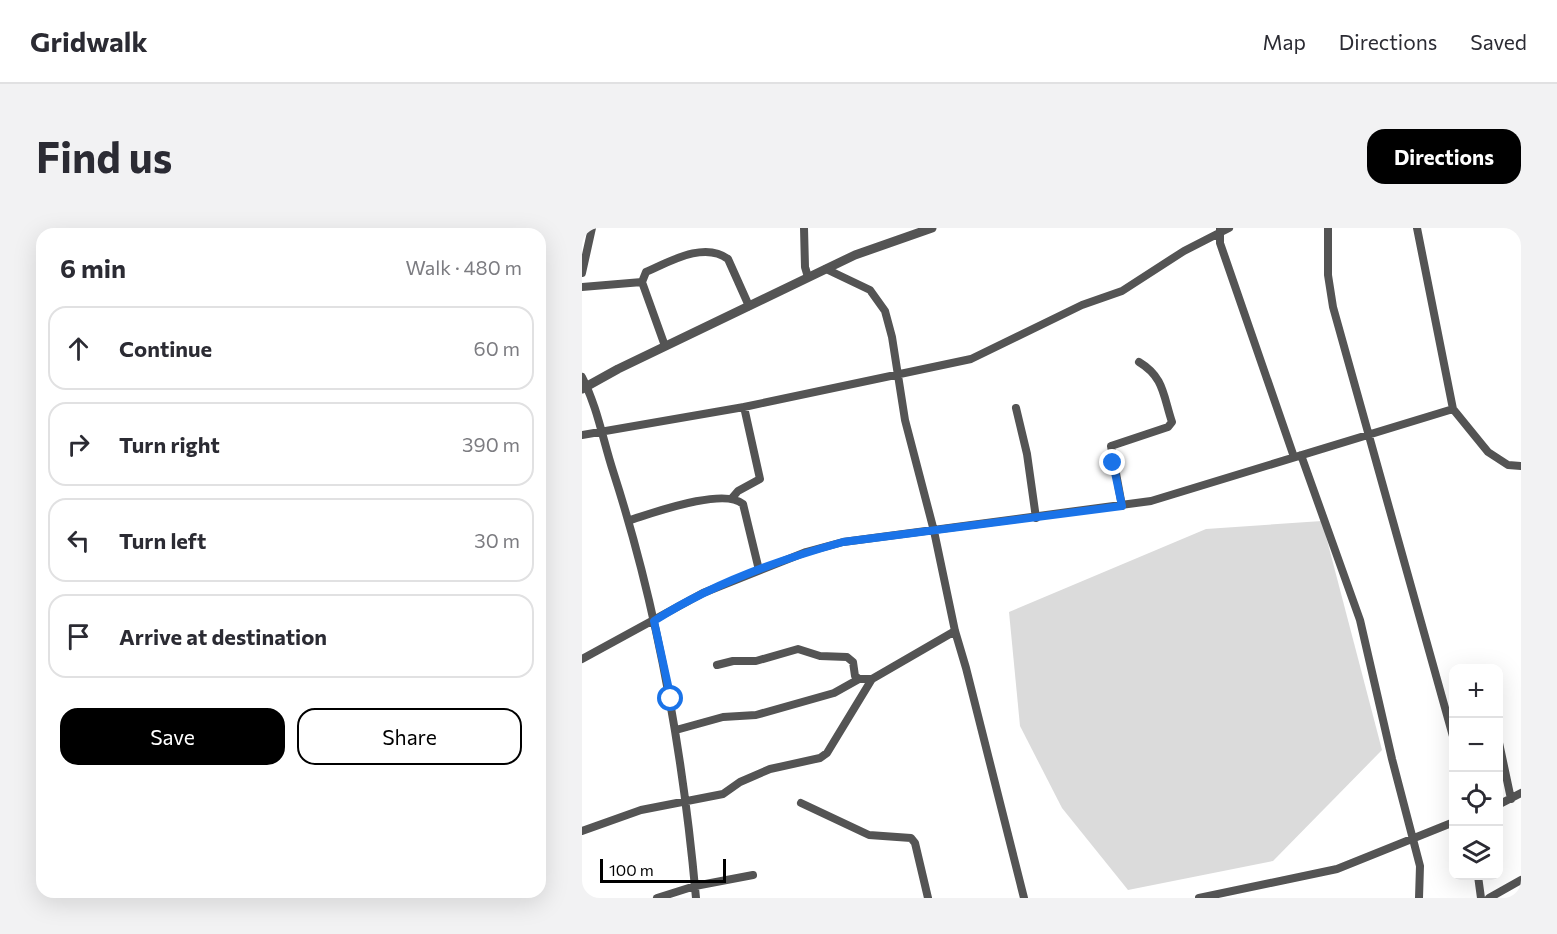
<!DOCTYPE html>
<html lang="en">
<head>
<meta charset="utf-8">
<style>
  :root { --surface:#fff; --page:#f2f2f3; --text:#2b2b33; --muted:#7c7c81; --line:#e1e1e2; --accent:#000 }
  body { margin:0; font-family:Commissioner,sans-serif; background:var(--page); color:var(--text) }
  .controls { position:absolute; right:18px; bottom:18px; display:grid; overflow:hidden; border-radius:12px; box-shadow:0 6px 24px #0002 }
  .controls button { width:54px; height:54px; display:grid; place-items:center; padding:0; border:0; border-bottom:2px solid var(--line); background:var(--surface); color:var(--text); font:30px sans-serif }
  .scale { position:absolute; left:18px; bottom:15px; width:126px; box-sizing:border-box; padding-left:6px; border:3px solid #000; border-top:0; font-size:16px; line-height:21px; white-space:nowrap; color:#000; -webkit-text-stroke:4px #fff; paint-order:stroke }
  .stop { position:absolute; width:18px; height:18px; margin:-14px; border:4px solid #1a73e8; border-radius:50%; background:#fff }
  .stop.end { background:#1a73e8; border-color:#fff; box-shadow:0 2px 6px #0008 }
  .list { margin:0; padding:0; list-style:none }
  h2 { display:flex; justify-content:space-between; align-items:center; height:78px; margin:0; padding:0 24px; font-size:26px }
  h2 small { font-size:20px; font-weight:400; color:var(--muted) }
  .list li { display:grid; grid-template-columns:39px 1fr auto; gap:18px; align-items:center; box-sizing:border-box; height:84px; margin:0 12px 12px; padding:0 12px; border:2px solid var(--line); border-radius:18px }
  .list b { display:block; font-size:22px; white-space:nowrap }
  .list em { font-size:20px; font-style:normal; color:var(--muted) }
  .actions { display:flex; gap:12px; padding:18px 24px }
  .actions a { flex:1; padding:14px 0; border:2px solid var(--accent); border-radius:18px; text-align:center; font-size:21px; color:var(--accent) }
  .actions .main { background:var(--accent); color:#fff }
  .icon { flex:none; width:33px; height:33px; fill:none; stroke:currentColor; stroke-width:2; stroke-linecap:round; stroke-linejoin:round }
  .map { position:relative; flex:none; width:939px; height:670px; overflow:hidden; border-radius:18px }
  header { display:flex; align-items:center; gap:36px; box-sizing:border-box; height:84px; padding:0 30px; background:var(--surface); border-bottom:2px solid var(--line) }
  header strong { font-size:28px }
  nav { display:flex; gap:33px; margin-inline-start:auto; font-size:21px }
  .intro { display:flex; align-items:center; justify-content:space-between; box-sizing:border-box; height:144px; padding:0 36px }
  h1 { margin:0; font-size:42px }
  .button { padding:15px 27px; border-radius:18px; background:var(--accent); color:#fff; font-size:21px; font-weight:700 }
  main { display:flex; gap:36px; padding:0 36px }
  aside { flex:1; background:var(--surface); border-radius:18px; box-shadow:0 6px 24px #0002 }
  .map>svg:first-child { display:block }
  .green { fill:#dbdbdb }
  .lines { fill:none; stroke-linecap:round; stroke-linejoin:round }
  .minor { stroke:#545454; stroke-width:8 }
  .tertiary { stroke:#545454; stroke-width:9 }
  .route { stroke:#1a73e8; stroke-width:8 }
</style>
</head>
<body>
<header>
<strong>Gridwalk</strong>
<nav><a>Map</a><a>Directions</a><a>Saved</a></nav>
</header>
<div class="intro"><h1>Find us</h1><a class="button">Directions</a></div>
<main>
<aside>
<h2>6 min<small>Walk · 480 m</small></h2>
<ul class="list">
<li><svg class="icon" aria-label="ahead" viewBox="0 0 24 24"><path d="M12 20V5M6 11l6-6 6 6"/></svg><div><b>Continue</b></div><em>60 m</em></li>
<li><svg class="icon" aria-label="right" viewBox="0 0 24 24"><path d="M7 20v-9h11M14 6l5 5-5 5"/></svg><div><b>Turn right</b></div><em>390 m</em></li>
<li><svg class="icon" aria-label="left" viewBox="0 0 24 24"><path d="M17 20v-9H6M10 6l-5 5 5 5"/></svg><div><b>Turn left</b></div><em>30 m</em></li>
<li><svg class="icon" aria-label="arrive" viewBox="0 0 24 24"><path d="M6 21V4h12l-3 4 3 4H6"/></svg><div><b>Arrive at destination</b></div></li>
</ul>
<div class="actions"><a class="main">Save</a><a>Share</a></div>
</aside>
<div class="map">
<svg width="939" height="670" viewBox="0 0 939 670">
  <rect width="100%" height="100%" fill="#fff"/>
  <path class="green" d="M740,293l60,229 -109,111 -145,29 -66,-82 -42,-82 -11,-114 197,-83z"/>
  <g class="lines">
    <path class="minor" d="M222,0l1,39 3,10
      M746,0v47l5,32 121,433
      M835,0l36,181 35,43 20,13 13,1
      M638,1v14l74,214
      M244,41l44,21 15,21 7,26 13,83 29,111 21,100 11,37 58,230
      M0,45l10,-45
      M60,54l4,-10c23,-10 58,-31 82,-13l21,47
      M0,59l60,-5 23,64
      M0,149c15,29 21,63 31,94 45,139 70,282 83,427
      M434,180l11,46 9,64
      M0,207l162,-28 227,-48 111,-54 40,-14 62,-40 45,-23
      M719,227l59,165 32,139 28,107 -1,32
      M150,270l6,-7 22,-12 -16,-72
      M540,278l-11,-60 57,-19 4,-5c-9,-27 -8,-45 -33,-60
      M48,292c23,-7 94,-33 113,-16l16,66
      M0,431l121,-66 103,-41 37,-10 308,-41 302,-92
      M135,437l16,-4h23l42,-12 22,7 27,1 6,5 2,14 4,3
      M94,502l47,-13 33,-2 78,-22 25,-14h13
      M916,510l13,61
      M219,575l68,32 42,3 4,5 13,55
      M916,577l23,-12
      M0,603l59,-21 82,-16 17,-12 30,-13 50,-11 7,-5 45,-74 83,-48
      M896,648l3,22
      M75,670l38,-12 58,-11
      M617,670l138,-29 117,-47
      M907,670l32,-18"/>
    <path class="tertiary" d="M0,161l36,-20 237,-114 77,-27"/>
  </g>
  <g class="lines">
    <path class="route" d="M89,471l-17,-78c57,-37 124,-61 189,-79l279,-36 -9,-43"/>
  </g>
</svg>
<div class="controls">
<button>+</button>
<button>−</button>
<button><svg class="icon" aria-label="locate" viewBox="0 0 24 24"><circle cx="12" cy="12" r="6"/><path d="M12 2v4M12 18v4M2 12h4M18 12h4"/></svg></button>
<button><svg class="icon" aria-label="layers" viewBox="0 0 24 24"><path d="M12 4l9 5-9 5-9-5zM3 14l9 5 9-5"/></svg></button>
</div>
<div class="scale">100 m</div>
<div class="stop" style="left:89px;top:471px"></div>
<div class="stop end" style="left:531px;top:235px"></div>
</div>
</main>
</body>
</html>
